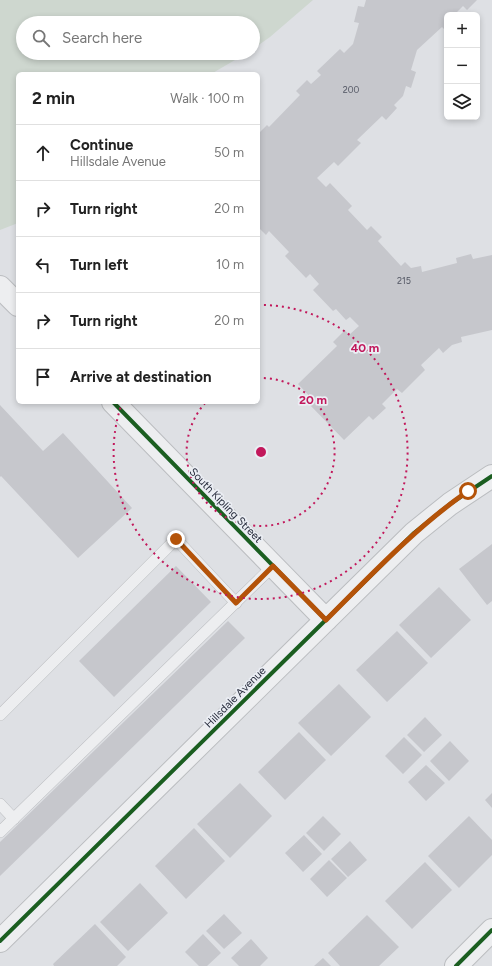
<!DOCTYPE html>
<html lang="en">
<head>
<meta charset="utf-8">
<style>
  :root { --surface:#fff; --page:#f6f6f6; --text:#222; --muted:#767676; --line:#e0e0e0 }
  body { margin:0; font-family:Figtree,sans-serif; background:var(--page); color:var(--text) }
  .controls { position:absolute; right:12px; top:12px; display:grid; overflow:hidden; border-radius:6px; box-shadow:0 2px 6px #0003 }
  .controls button { width:36px; height:36px; display:grid; place-items:center; padding:0; border:0; border-bottom:1px solid var(--line); background:var(--surface); color:var(--text); font:20px sans-serif }
  .stop { position:absolute; width:12px; height:12px; margin:-9px; border:3px solid #b45309; border-radius:50%; background:#fff }
  .stop.end { background:#b45309; border-color:#fff; box-shadow:0 1px 4px #0008 }
  .list { margin:0; padding:0; list-style:none }
  h2 { display:flex; justify-content:space-between; align-items:center; height:52px; margin:0; padding:0 16px; font-size:17px }
  h2 small { font-size:13px; font-weight:400; color:var(--muted) }
  .list li { display:grid; grid-template-columns:26px 1fr auto; gap:12px; align-items:center; box-sizing:border-box; height:56px; padding:0 16px; border-top:1px solid var(--line) }
  .list b { display:block; font-size:15px; white-space:nowrap }
  .list p { margin:0; font-size:13px; white-space:nowrap; color:var(--muted) }
  .list em { font-size:13px; font-style:normal; color:var(--muted) }
  .icon { flex:none; width:22px; height:22px; fill:none; stroke:currentColor; stroke-width:2; stroke-linecap:round; stroke-linejoin:round }
  .map { position:relative; flex:none; width:492px; height:966px; overflow:hidden }
  .search { position:absolute; background:var(--surface); box-shadow:0 2px 6px #0003; left:16px; top:16px; width:244px; height:44px; display:flex; align-items:center; gap:10px; box-sizing:border-box; padding:0 14px; border-radius:22px; color:var(--muted); font-size:15px }
  .panel { position:absolute; background:var(--surface); box-shadow:0 2px 6px #0003; left:16px; top:72px; width:244px; height:332px; border-radius:6px }
  .map>svg:first-child { display:block }
  .green { fill:#ced7cf }
  .building { fill:#c6c7cc }
  .lines { fill:none; stroke-linecap:round; stroke-linejoin:round }
  .lane-casing { stroke:#bbbdc0; stroke-width:12 }
  .street-casing { stroke:#bbbdc0; stroke-width:24 }
  .lane { stroke:#edeef0; stroke-width:11 }
  .street { stroke:#edeef0; stroke-width:22 }
  .cycleway-casing { stroke:#ebeef4; stroke-width:6 }
  .cycleway { stroke:#1b5e20; stroke-width:4 }
  .route { stroke:#b45309; stroke-width:5 }
  .ring { fill:none; stroke:#c2185b; stroke-width:2; stroke-dasharray:2 4 }
  .labels { text-anchor:middle; stroke-width:3.5; stroke-linejoin:round; paint-order:stroke }
  .number-label { font-size:9px; fill:#505461 }
  .street-label { font-size:11px; fill:#262b3b; stroke:#ebeef4 }
  .centre { fill:#c2185b; stroke:#ebeef4; stroke-width:2 }
  .ring-label { font-size:12px; text-anchor:middle; font-weight:bold; fill:#c2185b; stroke:#ebeef4; stroke-width:3.5; stroke-linejoin:round; paint-order:stroke }
</style>
</head>
<body>
<div class="map">
<svg width="492" height="966" viewBox="0 0 492 966">
  <rect width="100%" height="100%" fill="#dee0e4"/>
  <path class="green" d="M0,0h313l-43,37 -17,12v-26h-230v30h224l-36,21h-193v149l-18,7z"/>
  <path class="building" d="M366,0h111l-10,10 -4,-4 -9,9h-7v13l-2,2 -3,-3 -25,23 -6,20 5,2 -5,16 -5,-2 -3,10 -9,9 3,3 -11,12 -4,-4 -25,24 4,3 -23,23 -4,-4 -17,16 9,9 4,-4 22,23 -4,4 19,20 4,-4 11,11 -4,4 23,25 4,-4 6,6 10,-2 1,6 35,-9 -1,-5 15,-4 2,5 19,-4v75l-31,7 1,5 -10,3 -9,8 -4,-5 -18,17 4,5 -23,23 -5,-4 -15,15 4,4 -13,12 -4,-4 -25,24 -35,-36 4,-4 -15,-16 39,-38 -4,-4 12,-12 4,5 10,-9 -9,-9 -4,3 -10,-11 -3,2 -20,-21 6,-6 -9,-10 -4,4 -21,-22 4,-4 -20,-21 -3,4 -8,-8v-93l9,-9 2,2 31,-32 -4,-4 11,-11 4,4 10,-9 -4,-4 23,-22 4,4 9,-9 6,-21 -5,-1 4,-16 6,1z
    M0,405l43,46 20,-18 69,75 -54,50 -77,-82 -1,1z
    M492,544v57l-5,4 -28,-36z
    M176,566l35,36 -97,95 -35,-36z
    M439,587l32,33 -40,38 -32,-33z
    M228,621l17,17 -245,238v-34z
    M397,631l31,32 -41,39 -31,-32z
    M339,684l32,33 -40,39 -33,-33z
    M425,717l17,18 -18,17 -17,-17z
    M299,732l27,28 -41,40 -27,-28z
    M404,737l18,18 -19,19 -18,-18z
    M450,741l19,20 -20,20 -19,-20z
    M426,765l19,18 -19,18 -18,-19z
    M240,783l32,33 -42,42 -33,-34z
    M492,793v15l-7,-8z
    M323,816l18,18 -17,17 -18,-18z
    M469,816l23,24v15l-33,33 -31,-32z
    M194,828l31,33 -39,38 -31,-33z
    M304,835l18,19 -19,18 -18,-19z
    M350,841l17,19 -19,17 -17,-18z
    M329,860l18,18 -20,19 -17,-18z
    M425,862l27,28 -40,39 -27,-28z
    M140,883l28,30 -40,38 -28,-29z
    M224,914l18,19 -18,16 -18,-18z
    M367,915l32,32 -20,19h-39l-12,-13z
    M95,924l31,33 -9,9h-63l-1,-2z
    M203,934l18,19 -14,13h-8l-14,-14z
    M251,939l17,19 -8,8h-21l-8,-8z
    M323,958l8,8h-17z"/>
  <g class="lines">
    <defs>
      <path id="lane" d="M0,715l176,-176 60,64
        M0,804l14,15
        M0,832l273,-266"/>
      <path id="street" d="M0,287l18,18
        M113,402l213,218
        M0,941l414,-408 36,-29 42,-28
        M456,966l36,-36"/>
    </defs>
    <use href="#lane" class="lane-casing"/>
    <use href="#street" class="street-casing"/>
    <use href="#lane" class="lane"/>
    <use href="#street" class="street"/>
    <defs>
      <path id="cycleway" d="M113,402l213,218
        M0,941l414,-408 36,-29 42,-28
        M456,966l36,-36"/>
    </defs>
    <use href="#cycleway" class="cycleway-casing"/>
    <use href="#cycleway" class="cycleway"/>
  </g>
  <g class="lines">
    <path class="route" d="M176,539l60,64 37,-37 53,54c45,-45 89,-92 142,-129"/>
  </g>
  <g class="ring">
    <path d="M258 378A74 74 0 1 1 206 402"/>
    <path d="M258 305A147 147 0 1 1 122 403"/>
  </g>
  <g class="labels">
    <g class="number-label">
      <text x="351" y="93">200</text>
      <text x="404" y="284">215</text>
    </g>
    <g class="street-label">
      <text transform="translate(226 505) rotate(46)" y="4">South Kipling Street</text>
      <text transform="translate(235 697) rotate(-45)" y="4">Hillsdale Avenue</text>
    </g>
  </g>
  <circle cx="261" cy="452" r="6" class="centre"/>
  <g class="ring-label">
    <text x="365" y="352">40 m</text>
    <text x="313" y="404">20 m</text>
  </g>
</svg>
<div class="controls">
<button>+</button>
<button>−</button>
<button><svg class="icon" aria-label="layers" viewBox="0 0 24 24"><path d="M12 4l9 5-9 5-9-5zM3 14l9 5 9-5"/></svg></button>
</div>
<div class="stop" style="left:468px;top:491px"></div>
<div class="stop end" style="left:176px;top:539px"></div>
<div class="search"><svg class="icon" aria-label="search" viewBox="0 0 24 24"><circle cx="10" cy="10" r="6"/><path d="M15 15l6 6"/></svg>Search here</div>
<section class="panel">
<h2>2 min<small>Walk · 100 m</small></h2>
<ul class="list">
<li><svg class="icon" aria-label="ahead" viewBox="0 0 24 24"><path d="M12 20V5M6 11l6-6 6 6"/></svg><div><b>Continue</b><p>Hillsdale Avenue</p></div><em>50 m</em></li>
<li><svg class="icon" aria-label="right" viewBox="0 0 24 24"><path d="M7 20v-9h11M14 6l5 5-5 5"/></svg><div><b>Turn right</b></div><em>20 m</em></li>
<li><svg class="icon" aria-label="left" viewBox="0 0 24 24"><path d="M17 20v-9H6M10 6l-5 5 5 5"/></svg><div><b>Turn left</b></div><em>10 m</em></li>
<li><svg class="icon" aria-label="right" viewBox="0 0 24 24"><path d="M7 20v-9h11M14 6l5 5-5 5"/></svg><div><b>Turn right</b></div><em>20 m</em></li>
<li><svg class="icon" aria-label="arrive" viewBox="0 0 24 24"><path d="M6 21V4h12l-3 4 3 4H6"/></svg><div><b>Arrive at destination</b></div></li>
</ul>
</section>
</div>
</body>
</html>
